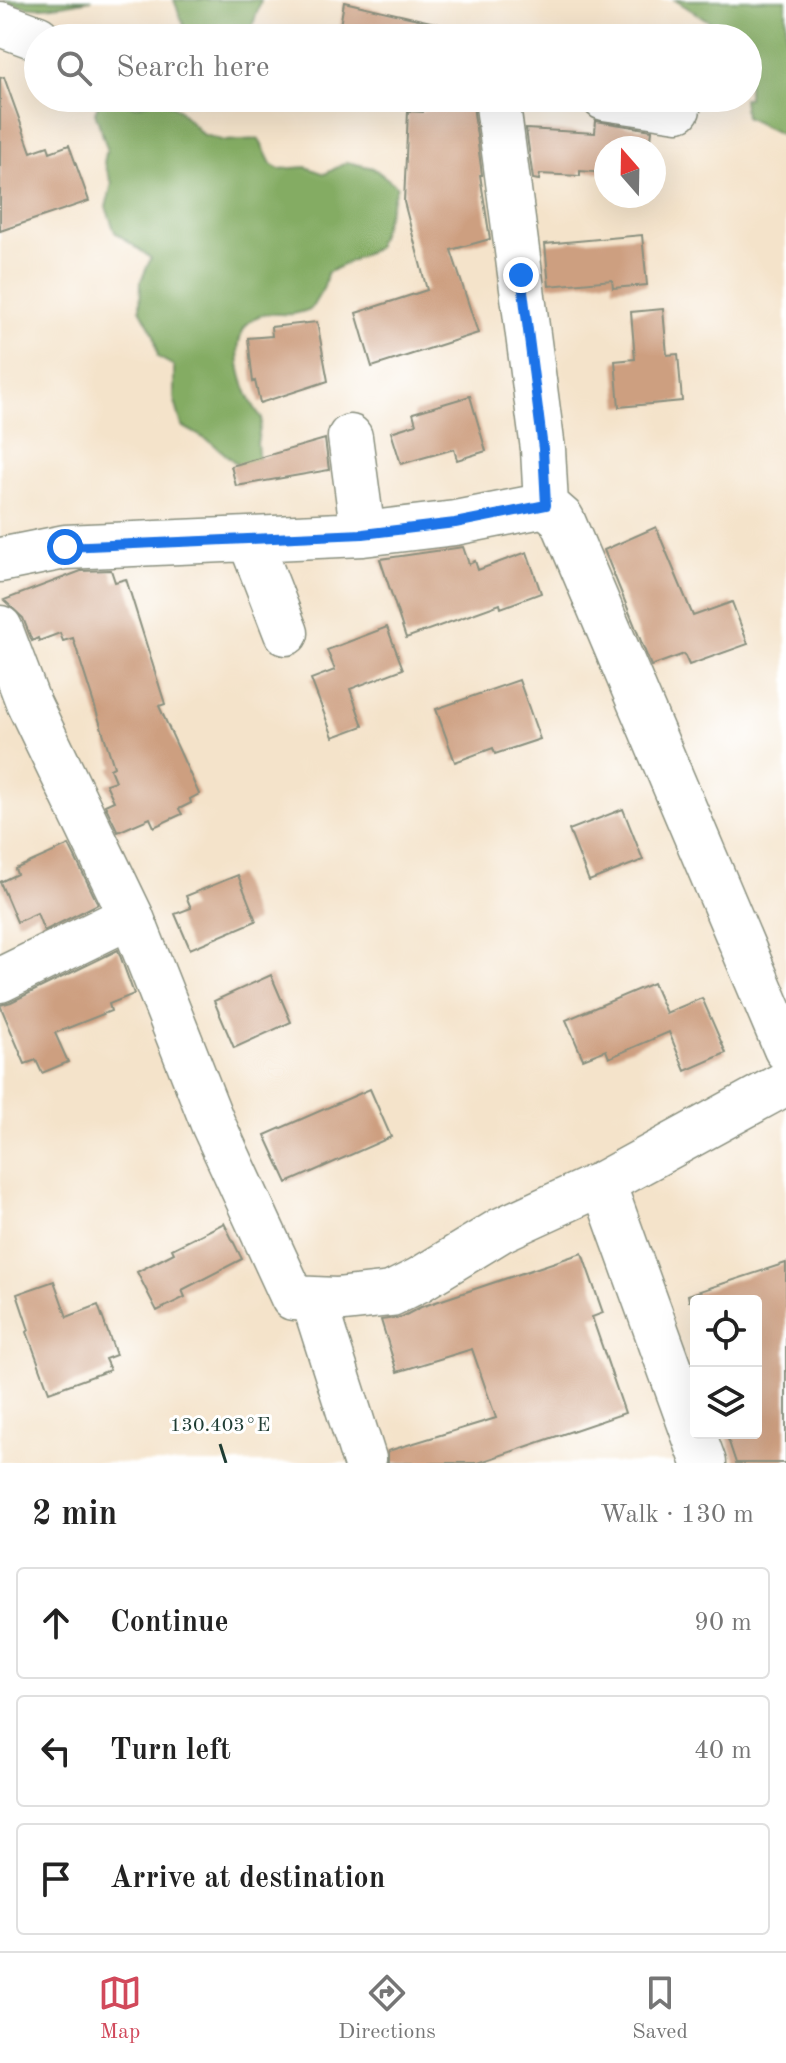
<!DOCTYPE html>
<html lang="en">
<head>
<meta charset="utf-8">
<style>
  :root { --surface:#fff; --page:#f2f2f2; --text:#222; --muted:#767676; --line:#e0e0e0; --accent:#d1495b }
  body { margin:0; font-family:"Old Standard TT",serif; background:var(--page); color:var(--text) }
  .controls { position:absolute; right:24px; bottom:24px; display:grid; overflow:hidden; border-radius:8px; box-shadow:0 8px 32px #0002 }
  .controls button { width:72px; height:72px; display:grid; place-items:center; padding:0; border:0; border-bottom:2px solid var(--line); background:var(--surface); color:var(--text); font:40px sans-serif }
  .compass { position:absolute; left:594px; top:136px; width:72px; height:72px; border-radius:50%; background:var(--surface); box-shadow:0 8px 32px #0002; rotate:340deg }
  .stop { position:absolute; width:24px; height:24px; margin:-18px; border:6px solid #1a73e8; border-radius:50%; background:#fff }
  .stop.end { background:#1a73e8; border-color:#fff; box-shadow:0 2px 8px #0008 }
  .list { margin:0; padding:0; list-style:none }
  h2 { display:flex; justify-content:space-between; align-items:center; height:104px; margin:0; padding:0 32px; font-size:34px }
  h2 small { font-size:26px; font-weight:400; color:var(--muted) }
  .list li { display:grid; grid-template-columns:52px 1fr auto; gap:24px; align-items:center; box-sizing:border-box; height:112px; margin:0 16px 16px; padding:0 16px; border:2px solid var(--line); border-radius:8px }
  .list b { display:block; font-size:30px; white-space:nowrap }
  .list em { font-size:26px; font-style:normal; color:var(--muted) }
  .icon { flex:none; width:44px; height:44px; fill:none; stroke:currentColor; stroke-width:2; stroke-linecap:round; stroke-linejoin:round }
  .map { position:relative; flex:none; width:786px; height:1463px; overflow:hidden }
  .search { position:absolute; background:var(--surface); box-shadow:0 8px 32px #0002; left:24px; right:24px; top:24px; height:88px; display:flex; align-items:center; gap:20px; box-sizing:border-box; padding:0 28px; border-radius:44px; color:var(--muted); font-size:30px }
  .sheet { height:488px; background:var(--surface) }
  nav { display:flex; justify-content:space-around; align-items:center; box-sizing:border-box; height:112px; border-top:2px solid var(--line); background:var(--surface); font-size:22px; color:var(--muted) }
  nav a { display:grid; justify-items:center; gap:4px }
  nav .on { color:var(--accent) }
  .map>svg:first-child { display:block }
  .forest { fill:#84ac64; stroke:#52744c; stroke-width:2 }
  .building { fill:#cd9f80 }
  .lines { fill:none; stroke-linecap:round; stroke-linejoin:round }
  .minor-casing { stroke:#8a907f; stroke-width:47 }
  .minor { stroke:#fff; stroke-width:44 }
  .route { stroke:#1a73e8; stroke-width:10 }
  .ticks { fill:none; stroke:#1f3d34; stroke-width:3 }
  .ticks-label { font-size:20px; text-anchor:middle; fill:#1f3d34; stroke:#fff; stroke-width:6; stroke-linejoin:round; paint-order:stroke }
</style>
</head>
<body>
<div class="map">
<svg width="786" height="1463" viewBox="0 0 786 1463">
  <rect width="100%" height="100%" fill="#fff"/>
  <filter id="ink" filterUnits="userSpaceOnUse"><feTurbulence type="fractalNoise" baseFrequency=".0125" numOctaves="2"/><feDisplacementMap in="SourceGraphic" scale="16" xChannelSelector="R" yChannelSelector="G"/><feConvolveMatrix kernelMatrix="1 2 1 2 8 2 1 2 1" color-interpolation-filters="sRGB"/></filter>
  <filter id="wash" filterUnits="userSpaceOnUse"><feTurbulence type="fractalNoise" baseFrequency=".006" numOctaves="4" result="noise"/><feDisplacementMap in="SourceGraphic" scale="32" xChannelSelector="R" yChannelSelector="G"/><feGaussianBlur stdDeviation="1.8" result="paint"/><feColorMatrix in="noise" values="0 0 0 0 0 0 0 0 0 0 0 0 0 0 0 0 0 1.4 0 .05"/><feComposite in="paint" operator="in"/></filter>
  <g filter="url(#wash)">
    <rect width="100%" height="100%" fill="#f4e3ca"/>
    <path class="forest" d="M3,0h89c-32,4 -58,14 -89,0z
      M174,0h87l-10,30 -23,8h-39z
      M675,0h111v137l-41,-20 -2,-19h5v-60h-43l7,-15z
      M101,98l35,8 24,-7 18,10 24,25 22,7 35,-2 12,25 8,5 27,-2 19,7 22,-12 26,6 24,18 -21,62 -49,25 -3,14 -13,22c-6,2 -12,4 -18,5 -10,1 -23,-2 -32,1 -40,14 -19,80 1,103l-5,25 2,21 -8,12 -40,-34 -29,-16 -8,-28v-32l-16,-9 -4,-23 -14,-25 1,-28 10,-23 -36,-26 -9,-25 6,-24 -8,-20 3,-15 -12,-36z"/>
    <g id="blocks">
      <path class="building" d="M344,2l104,24 -2,12h-108z
        M4,77l27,75 17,-6 2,6 19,-7 20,56 -89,30v-153z
        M424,102l49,3 9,70h-2l10,64 -39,11 27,83 -106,34 -16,-54 71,-23 -23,-88 4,-91 15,1z
        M596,121l56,9 -2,18h-44v25l-26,-2v5l-40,-2 -1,6 -6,-1 -7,-50 69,4z
        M642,235l5,50 -34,3 -1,-8 -63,6 -4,-42z
        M663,309l4,46 11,-1 4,47 -63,6 -4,-46 20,-2 -4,-47z
        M317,322l11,59 -68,22 -5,-22 -2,1 -5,-44 24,-2 -1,-9z
        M470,396l16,55 -29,9 -3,-11 -53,15 -10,-32 25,-8 -3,-11z
        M325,439l4,31 -93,16 -5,-20z
        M656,527l37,89 39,-14 16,42 -59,21 -5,-11 -33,12 -47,-116z
        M463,547l6,17 6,-3 3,9 49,-18 14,41 -40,15 -1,-4 -94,34 -26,-79z
        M111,570l4,12 11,-3 39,125 -6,2 40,88 -9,5 1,4 -12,6 3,5 -28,13 -4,-9 -32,14 -13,-27 9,-4 -8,-17 9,-3 -5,-12 4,-2 -41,-129 -10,3 -3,-8 -21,8 -1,-3 -6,3 -9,-23 -19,-18 77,-29z
        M387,627l16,42 -53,20 13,37 -30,11 -22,-58 24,-9 -8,-20z
        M519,680l21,59 -45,15 -2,-6 -38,14 -19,-53z
        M623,809l20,51 -54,21 -20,-51z
        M69,845l29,59 -54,27 -7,-18 -20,9 -17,-40 17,-8 -2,-5z
        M238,875l18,46 -66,28 -15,-35 16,-6 -5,-12z
        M118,950l16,44 -25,10 2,7 -56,22 13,29 -26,11 -6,-13 -11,4 -25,-59 11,-3z
        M271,975l20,47 -57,26 -20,-47z
        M653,983l13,30 36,-15 24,55 -41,18 -16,-39 -60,26 -3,-8 -23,9 -17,-39z
        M370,1089l21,48 -104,46 -22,-48z
        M224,1223l18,36 -60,31 3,7 -28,14 -20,-39 37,-19 -2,-4z
        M582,1253l21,60 -11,4 33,96 -147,50h-90v-12l108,-33 -24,-69 -75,23 -16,-52 21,-3 19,-10z
        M786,1263v200h-50l-10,-30h30v-132h-67l-1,-6z
        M54,1281l13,36 31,-12 18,50 -11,4 5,11 -61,22 -22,-60 2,-2 -12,-36z"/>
    </g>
  </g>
  <g filter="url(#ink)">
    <use href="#blocks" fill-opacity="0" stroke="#8a907f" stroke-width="2"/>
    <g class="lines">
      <defs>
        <path id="minor" d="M0,24l38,14
          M497,98l46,351 3,56 16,14 224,530
          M604,98l74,11
          M350,437l13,97
          M250,540l36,93
          M0,560l65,-13 298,-13 92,-11 91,-18
          M0,628l28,74 103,214 82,208 80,174 43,2 55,-6 28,-14 82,-50 102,-47 183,-100
          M0,980l131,-64
          M603,1183l101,280
          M313,1299l51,160"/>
      </defs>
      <use href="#minor" class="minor-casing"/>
      <use href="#minor" class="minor"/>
    </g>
  </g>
  <g class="lines" filter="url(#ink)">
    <path class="route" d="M65,547l298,-13 92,-11 91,-18 -3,-56 -22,-174"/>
  </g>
  <path class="ticks" d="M220,1444l6,19"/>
  <g class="ticks-label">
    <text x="220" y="1431">130.403°E</text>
  </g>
</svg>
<div class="controls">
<button><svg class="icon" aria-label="locate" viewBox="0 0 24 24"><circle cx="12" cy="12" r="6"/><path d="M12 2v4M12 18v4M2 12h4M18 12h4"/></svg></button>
<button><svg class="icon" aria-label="layers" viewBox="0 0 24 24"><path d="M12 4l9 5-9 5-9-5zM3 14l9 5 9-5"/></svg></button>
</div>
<svg class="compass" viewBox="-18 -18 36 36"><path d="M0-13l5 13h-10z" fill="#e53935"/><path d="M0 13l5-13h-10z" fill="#767676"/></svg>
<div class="stop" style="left:65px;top:547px"></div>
<div class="stop end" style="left:521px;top:275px"></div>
<div class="search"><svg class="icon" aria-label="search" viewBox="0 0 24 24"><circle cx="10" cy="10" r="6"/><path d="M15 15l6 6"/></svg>Search here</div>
</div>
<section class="sheet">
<h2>2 min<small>Walk · 130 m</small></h2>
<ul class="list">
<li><svg class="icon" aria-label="ahead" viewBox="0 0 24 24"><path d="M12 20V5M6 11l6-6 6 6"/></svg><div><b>Continue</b></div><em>90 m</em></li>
<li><svg class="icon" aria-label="left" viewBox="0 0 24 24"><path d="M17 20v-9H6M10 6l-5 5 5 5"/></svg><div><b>Turn left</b></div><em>40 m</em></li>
<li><svg class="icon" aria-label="arrive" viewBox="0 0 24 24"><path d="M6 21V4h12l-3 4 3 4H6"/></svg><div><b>Arrive at destination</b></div></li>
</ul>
</section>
<nav>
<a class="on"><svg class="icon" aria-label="map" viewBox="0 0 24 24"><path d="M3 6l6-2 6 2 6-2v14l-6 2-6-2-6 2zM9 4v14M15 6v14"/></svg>Map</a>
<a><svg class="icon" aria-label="directions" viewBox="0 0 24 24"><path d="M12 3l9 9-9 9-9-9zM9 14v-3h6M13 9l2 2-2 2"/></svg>Directions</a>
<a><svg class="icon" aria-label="saved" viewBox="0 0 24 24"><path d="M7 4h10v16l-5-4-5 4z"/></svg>Saved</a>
</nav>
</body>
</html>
